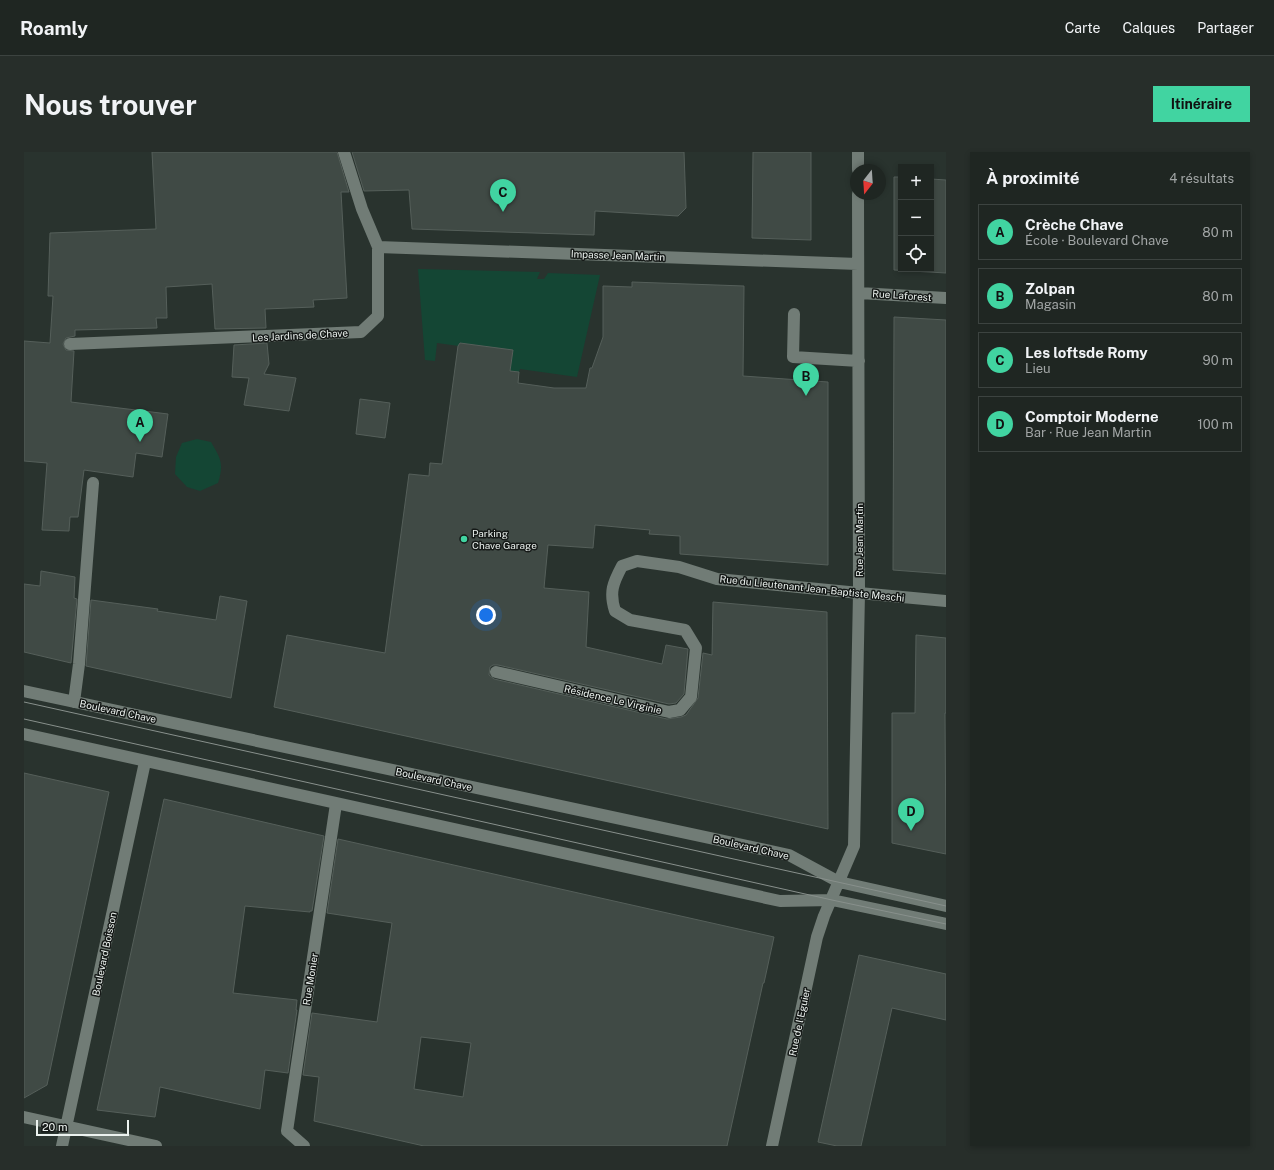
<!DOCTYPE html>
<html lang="fr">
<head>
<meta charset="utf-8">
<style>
  :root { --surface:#1f2622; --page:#272e2a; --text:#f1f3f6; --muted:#a1a5a5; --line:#3c4340; --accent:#41d4a1 }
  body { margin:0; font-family:"Public Sans",sans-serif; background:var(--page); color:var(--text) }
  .controls { position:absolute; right:12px; top:12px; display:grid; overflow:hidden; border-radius:0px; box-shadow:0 2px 6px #0003 }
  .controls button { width:36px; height:36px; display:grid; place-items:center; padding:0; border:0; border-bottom:1px solid var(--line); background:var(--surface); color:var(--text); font:20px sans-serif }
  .compass { position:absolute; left:826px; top:12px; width:36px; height:36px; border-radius:50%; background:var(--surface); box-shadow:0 2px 6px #0003; rotate:197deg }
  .scale { position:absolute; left:12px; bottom:10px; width:93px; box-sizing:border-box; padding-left:4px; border:2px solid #ecf2ef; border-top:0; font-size:11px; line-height:14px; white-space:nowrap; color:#ecf2ef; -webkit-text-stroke:3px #151917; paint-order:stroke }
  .you { position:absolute; left:462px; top:463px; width:14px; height:14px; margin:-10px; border:3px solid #fff; border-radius:50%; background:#1a73e8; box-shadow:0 0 0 6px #1a73e833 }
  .badge { display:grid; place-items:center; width:26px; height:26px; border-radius:50%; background:var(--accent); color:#111; font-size:13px; font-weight:700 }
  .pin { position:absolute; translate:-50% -33px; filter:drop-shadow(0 1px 2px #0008) }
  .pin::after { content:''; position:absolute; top:21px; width:14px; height:12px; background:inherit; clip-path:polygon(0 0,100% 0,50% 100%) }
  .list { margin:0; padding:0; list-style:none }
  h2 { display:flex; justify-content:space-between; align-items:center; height:52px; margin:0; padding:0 16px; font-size:17px }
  h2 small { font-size:13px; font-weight:400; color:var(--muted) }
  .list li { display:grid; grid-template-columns:26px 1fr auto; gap:12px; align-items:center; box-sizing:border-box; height:56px; margin:0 8px 8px; padding:0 8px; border:1px solid var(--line); border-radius:0px }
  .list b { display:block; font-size:15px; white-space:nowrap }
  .list p { margin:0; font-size:13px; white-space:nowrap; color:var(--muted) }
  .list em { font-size:13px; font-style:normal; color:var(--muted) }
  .icon { flex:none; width:22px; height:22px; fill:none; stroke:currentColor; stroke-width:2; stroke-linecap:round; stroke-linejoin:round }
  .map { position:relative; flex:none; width:922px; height:994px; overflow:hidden; border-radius:0px }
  header { display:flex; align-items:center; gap:24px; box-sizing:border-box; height:56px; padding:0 20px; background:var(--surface); border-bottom:1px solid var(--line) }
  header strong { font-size:19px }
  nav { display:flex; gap:22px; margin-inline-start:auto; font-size:14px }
  .intro { display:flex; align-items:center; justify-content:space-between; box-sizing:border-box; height:96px; padding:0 24px }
  h1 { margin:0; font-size:28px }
  .button { padding:10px 18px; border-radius:0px; background:var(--accent); color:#111; font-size:14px; font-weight:700 }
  main { display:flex; gap:24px; padding:0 24px }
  aside { flex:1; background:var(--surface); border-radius:0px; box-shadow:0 2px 6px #0003 }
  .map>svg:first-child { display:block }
  .green { fill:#144634 }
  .building { fill:#404a45; stroke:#555f5a; fill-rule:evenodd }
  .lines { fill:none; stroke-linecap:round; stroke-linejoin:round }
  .minor { stroke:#717c76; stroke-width:12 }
  .tram { stroke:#88908c; stroke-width:1 }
  .poi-dot { fill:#41d4a1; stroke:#151917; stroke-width:1.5 }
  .labels { text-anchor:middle; stroke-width:3; stroke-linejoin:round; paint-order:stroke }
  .street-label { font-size:10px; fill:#ecf2ef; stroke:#151917 }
  .poi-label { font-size:10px; fill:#ecf2ef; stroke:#151917; text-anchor:start }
</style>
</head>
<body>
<header>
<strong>Roamly</strong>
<nav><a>Carte</a><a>Calques</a><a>Partager</a></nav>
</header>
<div class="intro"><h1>Nous trouver</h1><a class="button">Itinéraire</a></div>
<main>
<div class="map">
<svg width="922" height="994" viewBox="0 0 922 994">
  <rect width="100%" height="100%" fill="#29332e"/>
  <path class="green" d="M394,117l122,3 -3,7h7l4,-6 52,2 -23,102 -57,-8 -1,3 -9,-1 3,-20 -53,-8 -1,3 -22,-3 -2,18 -10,-1z
    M173,287l14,3c10,17 13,22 7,41l-18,8 -13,-4 -12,-13 1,-17 6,-14z"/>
  <path class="building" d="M128,0h185l12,40h-8l6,106 -34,2 1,7 -49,2 1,19 -51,1 -3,-45 -46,3 1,31h-11l1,10 -82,2v6l-9,2 -3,6 3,6 8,1 -3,51 97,12 -6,43 -26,-4 -3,24 -49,-7 -6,47h-8l-1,14 -27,-1 5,-67 -23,-2v-120l26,2 3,-47h-5l2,-63 106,-4z
    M328,0h332l2,56 -8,8 -83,-5 -1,24 -182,-6 -3,-39 -45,1z
    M729,0h58v88l-59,-2z
    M870,25h7v92h30v-90l15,1v93l-52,-3z
    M608,130l112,4 -1,90 85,6v183l-148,-11v-18l-31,-2 1,-4 -55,-5 -2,23 -45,-3 -4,43 45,4 -3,55 76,17 4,-19 22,4 -4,45 -8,9 -7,1 -171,-39h-5l-3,2 -1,8 5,4 173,40 14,-2 5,-2 12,-17 5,-45 9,2 1,-53 114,10 1,217 -554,-122 13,-72 98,18 24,-179 20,2 1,-13 12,1 16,-118 2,-3 53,7 -3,21 9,1 -1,11 36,5h32l4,-20h2l11,-31v-51l29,1z
    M870,165l52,3v254l-53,-4z
    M243,191l2,21 -5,10 32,4 -7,33 -45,-6 5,-27 -17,-1 2,-32z
    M336,247l30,4 -5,35 -29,-4z
    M17,419l34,6 -1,21 3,1 -6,64 -47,-11v-68l16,2z
    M196,444l27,5 -16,97 -145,-32 5,-66 67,9 -1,2 59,9z
    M892,483l30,3v75h-1l1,141 -54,-11v-130h23z
    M0,621l85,19 -62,293 -23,13z
    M140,647l160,37 -12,75h-2v1l-65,-6 -12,87 64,7 -1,10h1l-9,63 -23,-3 -5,39 -100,-22 -5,30 -58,-7z
    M314,687l436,98 -10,46h-1l-36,163h-303l-110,-25 5,-44 -16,-2 9,-62 65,9 15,-99 -65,-10zM397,885l50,6 -8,54 -49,-8z
    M835,803l87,19v46l-54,-12 -31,138h-24l-19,-4z"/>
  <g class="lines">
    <path class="minor" d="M834,18v-18
      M354,95l480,17
      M835,141l87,5
      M770,162l-1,43 66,4
      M46,192l291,-12 17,-16v-69l-16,-38 -18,-57
      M472,520l173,40 11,-2 11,-13 5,-49 -11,-18 -55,-10 -15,-9c-6,-19 -2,-28 7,-45l15,-5 42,6 38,12 142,14 87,8
      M0,539l765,164 50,27 107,24
      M50,550l5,-38 14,-181
      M0,582l756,167 52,-1 114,24
      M0,965l132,29
      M38,994l83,-384
      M280,994l-17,-15 49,-327
      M748,994l45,-209 7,-21 30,-70 5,-253 -1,-399"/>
    <path class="tram" d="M0,550l922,204
      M0,567l808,181 114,24"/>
  </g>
  <circle class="poi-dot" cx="440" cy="387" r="4"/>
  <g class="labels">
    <g class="street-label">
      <text transform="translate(594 103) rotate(2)" y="4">Impasse Jean Martin</text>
      <text transform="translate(878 143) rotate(4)" y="4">Rue Laforest</text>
      <text transform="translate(276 183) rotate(-3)" y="4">Les Jardins de Chave</text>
      <text transform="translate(835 388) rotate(-90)" y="4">Rue Jean Martin</text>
      <text transform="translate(788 436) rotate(6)" y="4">Rue du Lieutenant Jean-Baptiste Meschi</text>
      <text transform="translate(589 547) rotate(13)" y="4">Résidence Le Virginie</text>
      <text transform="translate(94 559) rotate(12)" y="4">Boulevard Chave</text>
      <text transform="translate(410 627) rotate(12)" y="4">Boulevard Chave</text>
      <text transform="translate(727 695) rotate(13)" y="4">Boulevard Chave</text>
      <text transform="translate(80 802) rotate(-78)" y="4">Boulevard Boisson</text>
      <text transform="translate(286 827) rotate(-81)" y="4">Rue Monier</text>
      <text transform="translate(775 870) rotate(-78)" y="4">Rue de l'Eguier</text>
    </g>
    <g class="poi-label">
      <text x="448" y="385">Parking<tspan x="448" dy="12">Chave Garage</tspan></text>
    </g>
  </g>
</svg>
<div class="controls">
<button>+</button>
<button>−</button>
<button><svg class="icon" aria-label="locate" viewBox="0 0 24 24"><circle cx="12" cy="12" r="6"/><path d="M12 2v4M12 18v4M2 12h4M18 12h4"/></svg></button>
</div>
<svg class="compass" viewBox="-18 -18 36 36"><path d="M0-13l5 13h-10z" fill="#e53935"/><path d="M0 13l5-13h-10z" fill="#a1a5a5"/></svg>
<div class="scale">20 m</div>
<div class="you"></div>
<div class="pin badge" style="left:116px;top:290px">A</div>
<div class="pin badge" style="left:782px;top:244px">B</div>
<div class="pin badge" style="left:479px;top:60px">C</div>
<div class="pin badge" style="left:887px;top:679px">D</div>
</div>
<aside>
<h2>À proximité<small>4 résultats</small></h2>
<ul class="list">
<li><span class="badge">A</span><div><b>Crèche Chave</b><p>École · Boulevard Chave</p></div><em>80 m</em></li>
<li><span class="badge">B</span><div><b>Zolpan</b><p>Magasin</p></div><em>80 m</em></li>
<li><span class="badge">C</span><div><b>Les loftsde Romy</b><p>Lieu</p></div><em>90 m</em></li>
<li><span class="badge">D</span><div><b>Comptoir Moderne</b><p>Bar · Rue Jean Martin</p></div><em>100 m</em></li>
</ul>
</aside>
</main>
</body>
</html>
